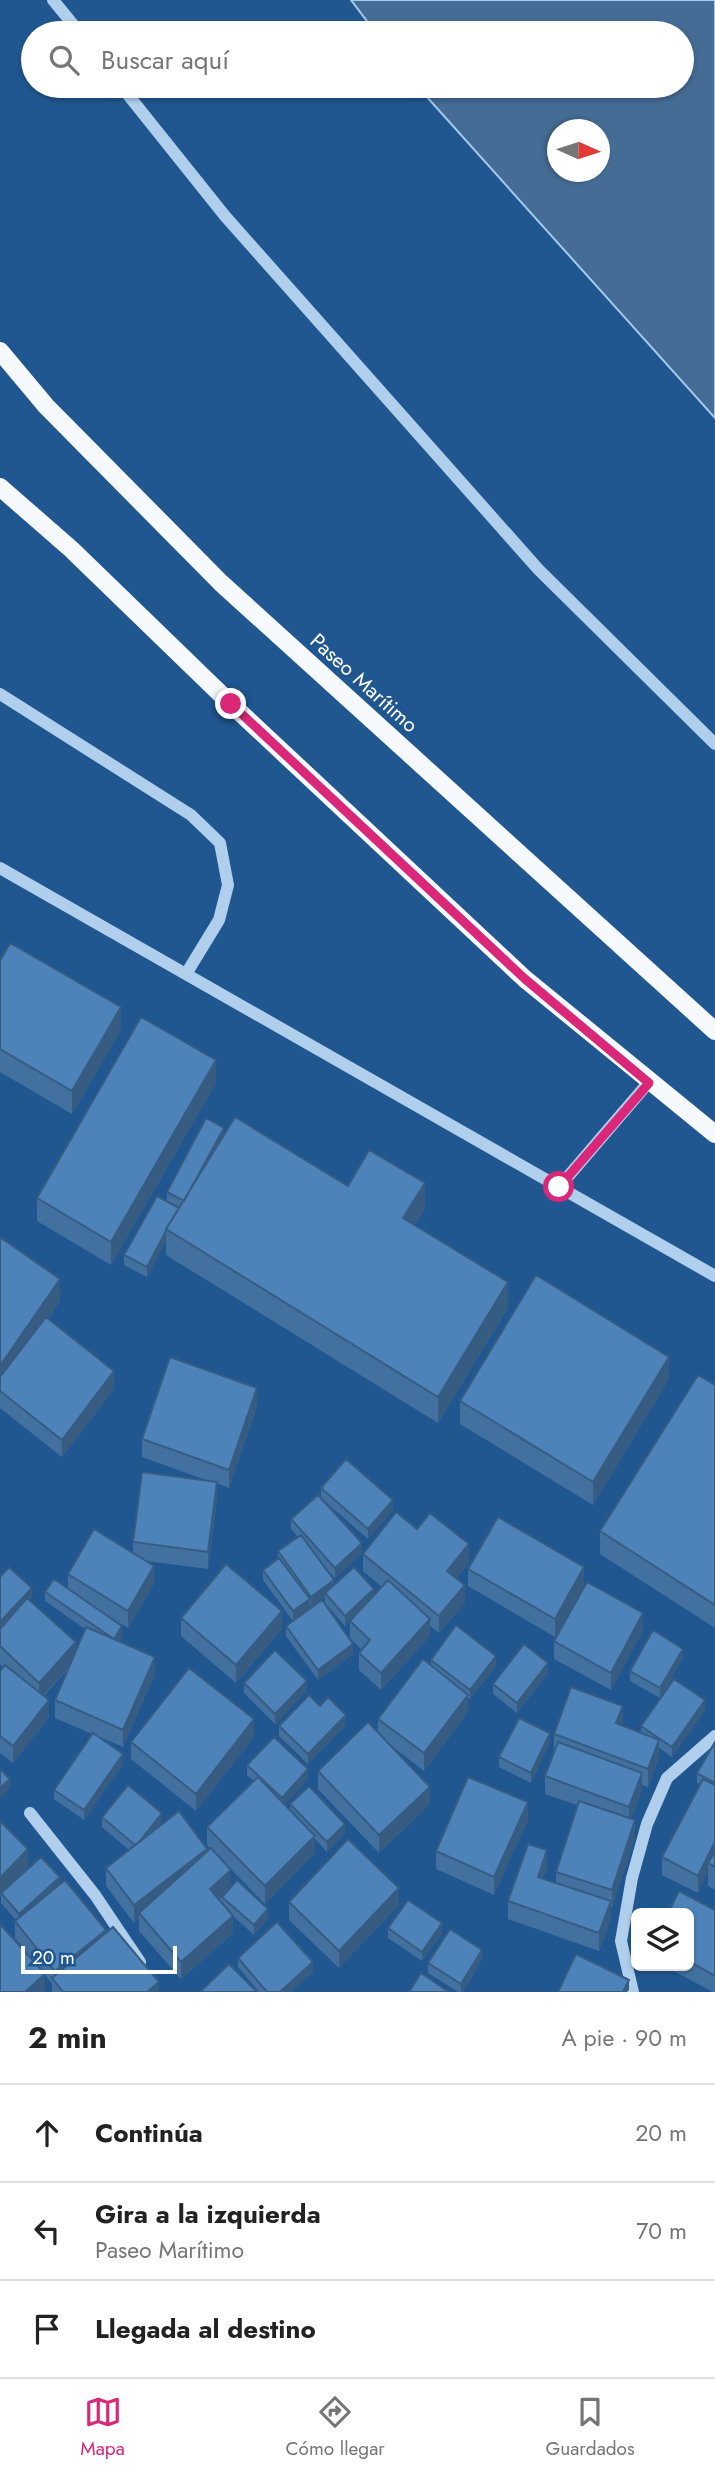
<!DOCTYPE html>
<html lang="es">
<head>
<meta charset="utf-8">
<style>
  :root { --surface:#fff; --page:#f6f6f6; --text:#222; --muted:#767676; --line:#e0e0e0; --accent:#db2777 }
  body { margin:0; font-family:Jost,sans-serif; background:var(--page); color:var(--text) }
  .controls { position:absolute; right:21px; bottom:21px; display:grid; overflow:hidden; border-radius:10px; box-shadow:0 2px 5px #0004 }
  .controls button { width:63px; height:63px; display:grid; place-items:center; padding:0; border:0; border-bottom:2px solid var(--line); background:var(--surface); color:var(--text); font:35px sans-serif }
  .compass { position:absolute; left:547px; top:119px; width:63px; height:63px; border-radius:50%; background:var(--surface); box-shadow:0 2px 5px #0004; rotate:93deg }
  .scale { position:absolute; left:21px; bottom:18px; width:156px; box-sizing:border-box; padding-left:7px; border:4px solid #fff; border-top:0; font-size:19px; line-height:24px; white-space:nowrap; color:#fff; -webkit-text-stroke:5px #205790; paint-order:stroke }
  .stop { position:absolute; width:21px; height:21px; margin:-16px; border:5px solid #db2777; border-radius:50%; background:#fff }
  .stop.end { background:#db2777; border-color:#fff; box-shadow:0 2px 7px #0008 }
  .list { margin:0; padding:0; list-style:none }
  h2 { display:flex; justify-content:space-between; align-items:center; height:91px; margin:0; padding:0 28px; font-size:30px }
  h2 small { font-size:23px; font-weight:400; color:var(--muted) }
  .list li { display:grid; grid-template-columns:46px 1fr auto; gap:21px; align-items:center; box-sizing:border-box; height:98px; padding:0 28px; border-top:2px solid var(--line) }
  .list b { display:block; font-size:26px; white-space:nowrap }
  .list p { margin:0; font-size:23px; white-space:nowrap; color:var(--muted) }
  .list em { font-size:23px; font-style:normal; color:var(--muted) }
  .icon { flex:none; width:38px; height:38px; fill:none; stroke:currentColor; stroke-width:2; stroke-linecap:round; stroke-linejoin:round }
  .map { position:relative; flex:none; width:715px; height:1992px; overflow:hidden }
  .search { position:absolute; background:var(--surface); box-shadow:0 2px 5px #0004; left:21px; right:21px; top:21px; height:77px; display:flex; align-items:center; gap:18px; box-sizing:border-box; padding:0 24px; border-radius:38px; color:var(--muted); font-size:26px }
  .sheet { height:385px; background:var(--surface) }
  nav { display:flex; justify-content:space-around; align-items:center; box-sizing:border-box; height:98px; border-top:2px solid var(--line); background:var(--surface); font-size:19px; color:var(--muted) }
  nav a { display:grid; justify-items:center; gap:4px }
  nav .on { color:var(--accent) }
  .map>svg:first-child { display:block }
  .water { fill:#446c94; stroke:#a4caee; stroke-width:2; fill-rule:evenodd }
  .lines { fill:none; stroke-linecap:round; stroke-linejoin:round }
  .minor { stroke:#b0cfed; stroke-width:12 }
  .major { stroke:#f6faff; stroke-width:18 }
  .wall { fill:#42719f }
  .shaded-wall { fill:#365c82 }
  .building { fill:#4d83b9; stroke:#365c82; stroke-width:2 }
  .route { stroke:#db2777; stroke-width:9 }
  .labels { text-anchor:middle; stroke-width:5; stroke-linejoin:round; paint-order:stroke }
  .street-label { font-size:21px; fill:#fff; stroke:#205790 }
</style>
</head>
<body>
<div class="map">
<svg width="715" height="1992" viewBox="0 0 715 1992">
  <rect width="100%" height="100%" fill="#205790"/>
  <path class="water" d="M351,0h364v418l-298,-332h265v-53h-306zM558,130h42v42h-42z"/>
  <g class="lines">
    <path class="minor" d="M53,0l27,33
      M121,86l104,130 313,353 177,175
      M0,694l191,121 29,28 8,42 -9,35 -33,54
      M0,868l715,408
      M559,1187l90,-105
      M30,1813l65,82 45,67
      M633,1992l-12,-51 11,-63 15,-54 20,-46 48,-42"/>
    <path class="major" d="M0,351l46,55 175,177 494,448
      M0,487l71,62 160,155 294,275 190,155"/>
  </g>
  <path class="wall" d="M0,961l121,69 -49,84 -72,-42z
    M216,1083l-105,182 -74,-44v-23z
    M224,1136l124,50 77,23 -10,16 93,83 -70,115 -272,-168v-14l-19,36 -23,-12v-10l43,-54v-9z
    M0,1237l60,64 -12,18 66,70 -52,68 -62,-49z
    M669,1379l-76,126 -133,-81v-23z
    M715,1385v243l-115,-74v-23z
    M257,1406l-28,82 -12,-5v16l-9,70 -62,-8 8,23 -26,44 -22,-13 16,21 -3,5 36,33 -32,73 -23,-10 23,27 -39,56 -30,-21v-9l38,-56 -37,-16v-18l14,-32 -25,28 5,21 -36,46 -13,-10v-82l3,-4 -3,-3v-87l32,20 -2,3 46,51 9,-22 -40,-28v-9l23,-3v-15l65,-21v-11l76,-61 -67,-24v-18z
    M321,1488l72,22 -25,29 -47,-41z
    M291,1519l71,34 -27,25 -16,-18 15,25 40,10 8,-8 -19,-16v-17l54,-25 52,33 -13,16 9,25 -26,30 -9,-7v10l-49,54 -22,-20v-17l3,-3 -12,-12v-17l-5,5 -20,-23v-6l-14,10 -1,-3v4l43,46 -35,26 -32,-44v-10l7,-5 -30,-41v-10l15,-12v-7l20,-14 -7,-8z
    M468,1569l116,16 -29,52 -87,-51z
    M181,1618l101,11 -46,54 -55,-47z
    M643,1631l-32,59 -57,-31v-18z
    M683,1658l-22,39 44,13 -33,47 -13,-9v9l-11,30 -6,-2v5l-11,29 4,19 -23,70 -1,-1v12l-12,32 -91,-32v-18l39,-33 -4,11 13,4v-11l21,-67 -32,-11v-18l10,-24h-1v-18l69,-10 -1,2 19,7v-7l19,-28 -30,-17v-10z
    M431,1660l65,6 -26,33 -2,-1v14l-44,59 -31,-24 37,57 -51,49 -61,-64v-18l60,-39v-13l53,-53z
    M548,1673l-31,40 -24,-19v-10z
    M244,1683l63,8 -32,33 -31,-31z
    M320,1706l26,19 -38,39 -29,-28v-10z
    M254,1737l-58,74 -65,-52v-17z
    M715,1742v148l-7,-4v-14l-10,21 -36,-18v-18l39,-72 -4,-2v-10z
    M550,1743l-19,40 -32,-16v-10z
    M247,1765l61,14 -23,25 5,6v-6l55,30 -18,18 -12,-13v14l-50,51 -47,-48 13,31 37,32 -14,16 -21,-19v17l-52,46 -42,-48v-12l-5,4 -28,-37v-18l23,-18 -27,-23v-10l60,5 -4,5 49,25 4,-3 -4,-4v-18l47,-46 -7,-6z
    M528,1820l-34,75 -58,-26v-18z
    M0,1821l28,46 -17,17h49l46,49 53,59h-107v-8l-7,-9v17l-7,-26 -23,-28v-17l1,-1 -15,-17v-9l-1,1z
    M289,1902l110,3 -60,63 -50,-48z
    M715,1910v82h-2l-49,-26h25v-53z
    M388,1928l54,5 -20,28 -34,-23z
    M238,1958l75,14 -22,20h-32l-21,-25z
    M482,1959l-19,33h-5l-30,-19v-10z"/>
  <path class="shaded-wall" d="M121,1007v23l-49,84v-23z
    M216,1060v23l-105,182v-23z
    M224,1128v10l-40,63z
    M425,1183v26l-22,35v-26z
    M166,1231v10l-19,36v-10z
    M60,1279v22l-60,88v-23z
    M508,1282v26l-70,115v-26z
    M669,1357v22l-76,126v-23z
    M114,1371v18l-52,68v-17z
    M257,1388v18l-28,82v-18z
    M217,1482v17l-9,70v-17z
    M393,1500v10l-25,29v-10z
    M362,1543v10l-27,25v-10z
    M469,1544v18l-22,27v-18z
    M154,1566v18l-26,44v-17z
    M584,1567v18l-29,52v-18z
    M334,1580v10l-9,3v4l-14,10v-10z
    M465,1585v18l-26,30v-17z
    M32,1588v9l-32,35v-10z
    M374,1589v10l-29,27v-10z
    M310,1599v9l-17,13v-10z
    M282,1611v18l-46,54v-18z
    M643,1613v18l-32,59v-17z
    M430,1619v17l-49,54v-17z
    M122,1626v10l-8,13v-10z
    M76,1642v18l-37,40v-17z
    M353,1644v10l-35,26v-10z
    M683,1649v9l-23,40v-10z
    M496,1656v10l-26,33v-9z
    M155,1657v17l-32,73v-17z
    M548,1663v10l-31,40v-10z
    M307,1681v10l-32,33v-10z
    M468,1695v17l-44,59v-18z
    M49,1700v17l-36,46v-17z
    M705,1700v10l-33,47v-10z
    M623,1706v18l-7,17v-18z
    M346,1715v10l-38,39v-10z
    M254,1719v18l-58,74v-17z
    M550,1733v10l-19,40v-10z
    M659,1740v17l-11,30v-18z
    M123,1754v10l-39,56v-10z
    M308,1769v10l-26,29v-10z
    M642,1773v17l-13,34v-17z
    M10,1779v9l-10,10v-10z
    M430,1787v17l-51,49v-18z
    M528,1802v18l-34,75v-18z
    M162,1813v9l-26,34v-10z
    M635,1820v18l-23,70v-18z
    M345,1824v10l-18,18v-10z
    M315,1836v17l-50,51v-18z
    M715,1842v18l-7,3v9l-10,21v-17z
    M28,1849v18l-28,28v-17z
    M207,1849v18l-68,46v6l-5,4v-18z
    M547,1850v18l-9,26v-17z
    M231,1870v18l-21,19v-18z
    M60,1877v10l-41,37v-10z
    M399,1888v17l-60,63v-17z
    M611,1901v18l-12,32v-18z
    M268,1909v10l-14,16v-10z
    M233,1916v17l-52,46v-17z
    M442,1923v10l-20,28v-9z
    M106,1930v17l-51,36v-12z
    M482,1950v9l-19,33h-2v-8z
    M313,1962v10l-22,20h-11z
    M45,1974v18h-20z
    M629,1980v10l-2,2h-4z
    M159,1982v10h-12z"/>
  <path class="building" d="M10,943l111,64 -49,84 -72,-42v-88z
    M141,1017l75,43 -105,182 -74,-44z
    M235,1117l113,69 21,-36 56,33 -22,35 105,64 -70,115 -272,-168z
    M206,1118l18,10 -40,73 -17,-9z
    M157,1196l22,12 -13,21v2l-19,36 -23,-12z
    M0,1237l60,42 -60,87z
    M536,1275l133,82 -76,125 -133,-81z
    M46,1317l68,54 -52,69 -62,-49v-14z
    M170,1357l87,31 -28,82 -87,-31z
    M698,1375l17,10v220l-115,-74z
    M346,1459l47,41 -25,29 -47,-41z
    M142,1472l75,10 -9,70 -75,-10z
    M318,1495l44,48 -27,25 -44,-49z
    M396,1512l21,17 13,-16 39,31 -22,27 18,14 -26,31 -76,-62z
    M498,1517l86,50 -29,52 -87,-50z
    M94,1529l60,37 -26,45 -60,-37z
    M301,1535l33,45 -23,17 -33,-46z
    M279,1558l31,41 -17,12 -30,-41z
    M226,1564l56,47 -46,54 -55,-47z
    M9,1567l23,21 -32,34v-45z
    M354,1567l20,22 -29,27 -20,-23z
    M54,1579l68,47 -8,13 -69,-47z
    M388,1580l42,39 -49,54 -22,-20 11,-13 -20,-19z
    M587,1582l56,31 -32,60 -57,-32z
    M27,1598l49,44 -37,41 -39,-37v-17z
    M322,1600l31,44 -35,26 -32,-44z
    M456,1625l40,31 -26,34 -39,-30z
    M86,1627l69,30 -32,73 -68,-30z
    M653,1630l30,19 -23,39 -30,-17z
    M524,1644l24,19 -31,40 -24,-19z
    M275,1650l32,31 -32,33 -31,-31z
    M423,1659l45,36 -44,58 -46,-34z
    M5,1665l44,35 -36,46 -13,-10v-65z
    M189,1668l65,51 -58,75 -65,-52z
    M674,1679l31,21 -33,47 -31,-21z
    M571,1687l52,19 -7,17 43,17 -11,29 -94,-35z
    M309,1695l11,11 8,-9 18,18 -38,39 -29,-28z
    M519,1718l31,15 -19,40 -32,-16z
    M368,1722l62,65 -51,48 -61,-64z
    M93,1733l30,21 -39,56 -30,-20z
    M274,1737l34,32 -26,29 -35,-33z
    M558,1742l84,31 -13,34 -84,-31z
    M715,1742v41l-18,-10z
    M0,1769l10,10 -10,9z
    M258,1777l57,59 -50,50 -58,-59z
    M468,1777l60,25 -34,75 -58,-26z
    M703,1779l12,6v57l-17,34 -36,-19z
    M128,1785l34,28 -23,29 -4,3 -33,-28z
    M309,1786l36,38 -18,18 -37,-38z
    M579,1801l56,19 -23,70 -56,-18z
    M179,1811l28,38 -73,56 -28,-37z
    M0,1821l28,28 -28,29z
    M348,1839l51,49 -60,63 -50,-49z
    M528,1844l19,6 -9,27 73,24 -12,32 -91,-32z
    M211,1848l20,22 -21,19 23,27 -52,46 -42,-49z
    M715,1852v15l-7,-4z
    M41,1857l19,20 -41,37 -18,-21z
    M65,1880l41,50 -51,41 -40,-50z
    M237,1880l31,29 -14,16 -32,-28z
    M679,1891l36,19v66l-26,-15v-48h-21z
    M408,1900l34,23 -20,29 -34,-24z
    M277,1922l36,40 -33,30h-13l-29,-34z
    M0,1924l45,50 -20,18h-25z
    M113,1927l46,55 -12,10h-84l-11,-14z
    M450,1929l32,21 -21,34 -33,-21z
    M576,1954l53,26 -6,12h-65z
    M229,1964l28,28h-57z
    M421,1973l28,19h-40z"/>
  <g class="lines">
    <path class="route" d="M231,704l294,275 124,104 -90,104"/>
  </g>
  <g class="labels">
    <g class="street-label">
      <text transform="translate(364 683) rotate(42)" y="7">Paseo Marítimo</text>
    </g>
  </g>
</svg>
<div class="controls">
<button><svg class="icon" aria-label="layers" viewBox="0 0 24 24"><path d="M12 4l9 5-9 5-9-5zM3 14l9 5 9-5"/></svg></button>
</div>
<svg class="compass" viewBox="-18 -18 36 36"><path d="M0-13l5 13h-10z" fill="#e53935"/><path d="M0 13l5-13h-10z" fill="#767676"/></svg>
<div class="scale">20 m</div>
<div class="stop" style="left:559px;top:1187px"></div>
<div class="stop end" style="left:231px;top:704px"></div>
<div class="search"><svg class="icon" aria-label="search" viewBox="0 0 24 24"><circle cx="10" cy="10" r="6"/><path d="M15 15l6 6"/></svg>Buscar aquí</div>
</div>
<section class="sheet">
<h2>2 min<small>A pie · 90 m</small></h2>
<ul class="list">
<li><svg class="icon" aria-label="ahead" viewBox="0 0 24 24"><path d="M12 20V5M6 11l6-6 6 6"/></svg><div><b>Continúa</b></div><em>20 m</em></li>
<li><svg class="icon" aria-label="left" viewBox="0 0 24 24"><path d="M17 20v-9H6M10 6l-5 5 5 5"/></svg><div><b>Gira a la izquierda</b><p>Paseo Marítimo</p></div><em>70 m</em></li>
<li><svg class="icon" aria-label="arrive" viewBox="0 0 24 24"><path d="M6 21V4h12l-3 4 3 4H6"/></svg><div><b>Llegada al destino</b></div></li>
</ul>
</section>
<nav>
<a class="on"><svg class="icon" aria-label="map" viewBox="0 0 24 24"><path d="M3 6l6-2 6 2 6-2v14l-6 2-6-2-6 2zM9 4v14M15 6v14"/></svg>Mapa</a>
<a><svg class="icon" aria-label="directions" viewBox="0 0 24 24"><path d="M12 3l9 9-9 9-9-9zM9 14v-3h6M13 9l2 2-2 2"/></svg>Cómo llegar</a>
<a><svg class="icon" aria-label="saved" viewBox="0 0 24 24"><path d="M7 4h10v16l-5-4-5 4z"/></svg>Guardados</a>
</nav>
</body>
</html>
